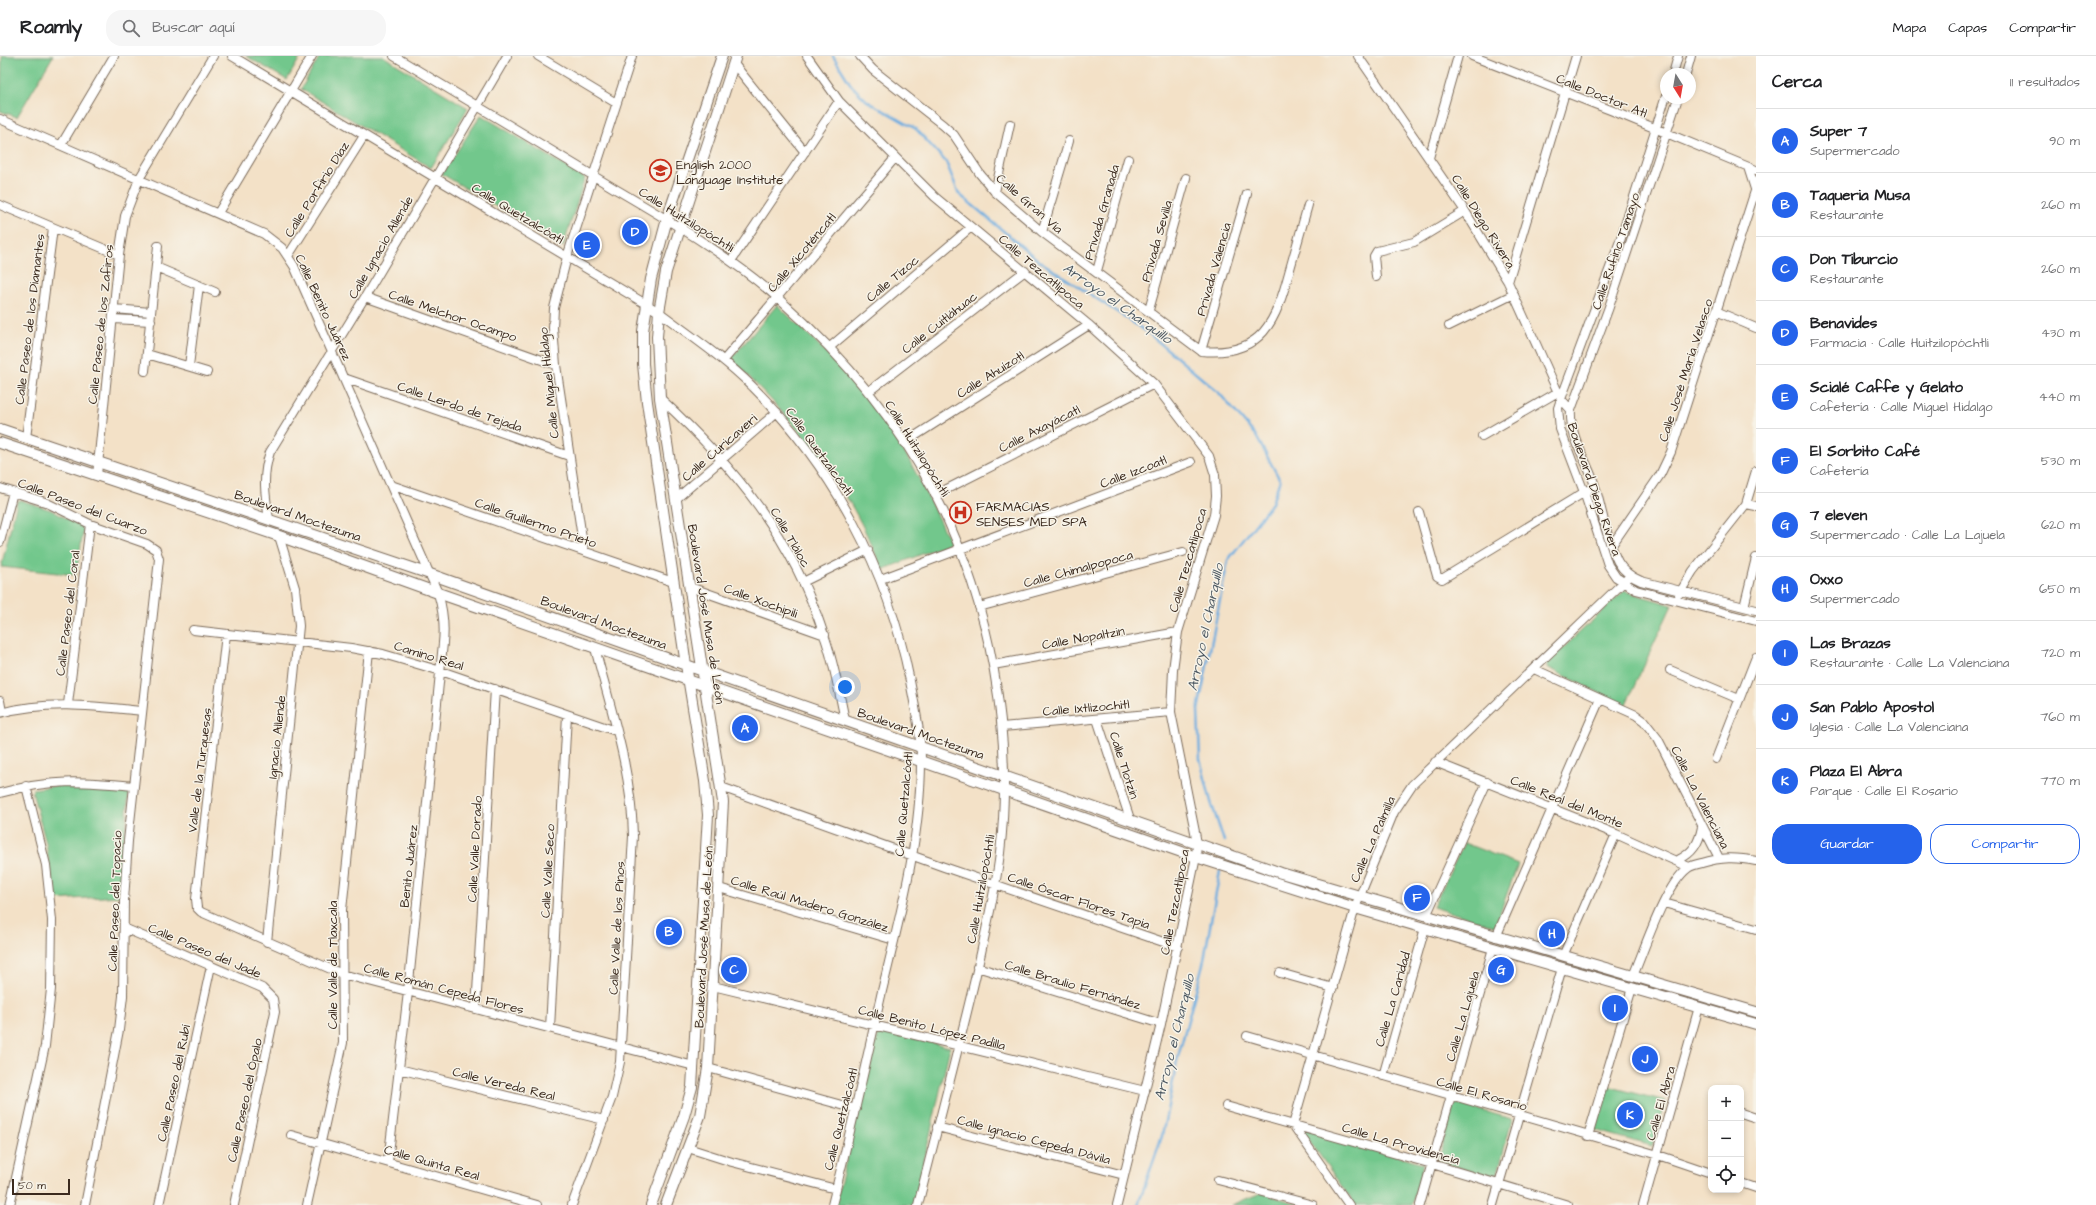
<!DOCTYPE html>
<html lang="es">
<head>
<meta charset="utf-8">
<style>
  :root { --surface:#fff; --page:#f6f6f6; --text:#202124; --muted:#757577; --line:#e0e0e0; --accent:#2563eb }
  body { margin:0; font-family:"Architects Daughter",sans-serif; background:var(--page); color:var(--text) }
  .controls { position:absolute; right:12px; bottom:12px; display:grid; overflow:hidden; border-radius:8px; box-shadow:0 2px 6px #0003 }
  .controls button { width:36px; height:36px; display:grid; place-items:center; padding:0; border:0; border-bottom:1px solid var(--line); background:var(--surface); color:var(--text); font:20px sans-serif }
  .compass { position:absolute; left:1660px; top:12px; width:36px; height:36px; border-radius:50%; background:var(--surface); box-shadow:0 2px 6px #0003; rotate:169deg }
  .scale { position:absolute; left:12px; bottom:10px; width:58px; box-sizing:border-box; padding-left:4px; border:2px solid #3b2a1e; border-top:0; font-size:11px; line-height:14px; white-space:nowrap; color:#3b2a1e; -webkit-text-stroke:3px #f7f3e8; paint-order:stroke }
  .you { position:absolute; left:845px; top:631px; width:14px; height:14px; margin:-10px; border:3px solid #fff; border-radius:50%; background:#1a73e8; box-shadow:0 0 0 6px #1a73e833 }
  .badge { display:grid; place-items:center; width:26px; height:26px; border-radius:50%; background:var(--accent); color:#fff; font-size:13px; font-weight:700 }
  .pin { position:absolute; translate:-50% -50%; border:2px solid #fff; box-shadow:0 1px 4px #0006 }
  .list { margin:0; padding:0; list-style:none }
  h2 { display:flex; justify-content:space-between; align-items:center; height:52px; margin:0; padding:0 16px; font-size:17px }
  h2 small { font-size:13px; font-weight:400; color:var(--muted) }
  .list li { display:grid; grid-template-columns:26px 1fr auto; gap:12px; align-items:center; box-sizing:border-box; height:64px; padding:0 16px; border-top:1px solid var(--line) }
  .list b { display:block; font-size:15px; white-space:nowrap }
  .list p { margin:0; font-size:13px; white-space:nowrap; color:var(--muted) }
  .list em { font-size:13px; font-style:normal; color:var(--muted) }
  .actions { display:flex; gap:8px; padding:12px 16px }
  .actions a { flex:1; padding:9px 0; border:1px solid var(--accent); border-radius:16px; text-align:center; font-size:14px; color:var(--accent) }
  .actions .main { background:var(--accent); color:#fff }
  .icon { flex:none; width:22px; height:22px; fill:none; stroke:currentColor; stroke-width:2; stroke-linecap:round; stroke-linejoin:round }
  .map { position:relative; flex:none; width:1756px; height:1149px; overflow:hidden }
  header { display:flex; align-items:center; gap:24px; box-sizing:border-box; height:56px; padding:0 20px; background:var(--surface); border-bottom:1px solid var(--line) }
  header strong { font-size:19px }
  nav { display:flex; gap:22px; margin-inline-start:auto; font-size:14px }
  .search { width:280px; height:36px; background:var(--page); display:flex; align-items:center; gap:10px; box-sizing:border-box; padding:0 14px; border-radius:16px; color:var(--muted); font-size:15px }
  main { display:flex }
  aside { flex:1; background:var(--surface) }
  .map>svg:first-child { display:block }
  .green { fill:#72c78c; stroke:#567855 }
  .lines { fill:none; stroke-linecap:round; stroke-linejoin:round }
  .stream { stroke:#6dade0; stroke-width:2.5 }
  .minor-casing { stroke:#7b6a59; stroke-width:10 }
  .major-casing { stroke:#7b6a59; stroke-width:12 }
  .minor { stroke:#fff; stroke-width:8 }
  .major { stroke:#fff; stroke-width:10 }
  .labels { text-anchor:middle; stroke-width:3; stroke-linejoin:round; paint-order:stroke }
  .street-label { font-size:13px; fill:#3b2a1e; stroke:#f7f3e8 }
  .poi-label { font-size:13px; fill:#3b2a1e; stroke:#f7f3e8; text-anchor:start }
  .water-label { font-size:14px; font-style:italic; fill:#4c5862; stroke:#f7f3e8 }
</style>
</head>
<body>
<header>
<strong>Roamly</strong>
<div class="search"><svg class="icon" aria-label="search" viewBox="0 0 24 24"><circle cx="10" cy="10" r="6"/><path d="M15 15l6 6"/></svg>Buscar aquí</div>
<nav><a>Mapa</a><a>Capas</a><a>Compartir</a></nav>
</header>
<main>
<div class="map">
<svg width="1756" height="1149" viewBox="0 0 1756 1149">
  <rect width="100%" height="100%" fill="#f7f3e8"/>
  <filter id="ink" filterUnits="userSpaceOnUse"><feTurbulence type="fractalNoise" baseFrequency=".025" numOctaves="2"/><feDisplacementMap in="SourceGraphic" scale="8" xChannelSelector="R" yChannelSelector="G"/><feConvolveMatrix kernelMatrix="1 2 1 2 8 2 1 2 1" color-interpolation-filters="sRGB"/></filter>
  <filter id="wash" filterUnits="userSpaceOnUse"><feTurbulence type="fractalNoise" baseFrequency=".012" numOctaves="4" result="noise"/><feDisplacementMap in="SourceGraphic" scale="16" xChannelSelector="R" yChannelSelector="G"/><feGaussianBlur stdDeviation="0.9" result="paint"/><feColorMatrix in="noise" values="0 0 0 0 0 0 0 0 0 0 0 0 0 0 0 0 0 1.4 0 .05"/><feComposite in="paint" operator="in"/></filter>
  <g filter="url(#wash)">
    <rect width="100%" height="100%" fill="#f3e1c7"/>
    <path class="green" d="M2,0h51l-36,61 -17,-6z
      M246,0h55l-14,24z
      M320,0h63l85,52 -37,60 -130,-79z
      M481,59l104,63 -22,69 -121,-73z
      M777,249c49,45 94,91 128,148 17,29 30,60 45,90l-68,27c-33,-87 -85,-146 -151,-211z
      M20,444l31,10 33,18 -8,47 -75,-8 16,-65z
      M1624,535l48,14 -47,101 -78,-39v-4z
      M62,729l67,5 -9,106 -66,4 -8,-57 -14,-51 1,-3z
      M1464,787l54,21 -23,62 -62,-19z
      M879,974l71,17 -36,158h-79z
      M1607,1030l59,15 -14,45 -57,-16z
      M1454,1047l58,16 -16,61 -58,-20z
      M1305,1072l118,35 -11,42h-57l-51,-72z
      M1261,1137l41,12h-71z"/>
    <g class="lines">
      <path class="stream" d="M833,0l18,29 16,16 49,28 30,33 13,32 79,66 109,72 72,61 37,43 24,44 -8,23 -44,57 -30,150 2,49 11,43 13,39
        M1138,1149l24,-69 15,-75 27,-101 16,-89"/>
    </g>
  </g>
  <g filter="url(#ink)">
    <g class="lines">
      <defs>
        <path id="minor" d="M232,0l427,256c32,24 65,46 93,74 81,81 136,184 158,295 5,26 11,53 11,79 0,78 -21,156 -39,231 -16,72 -32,143 -50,214
          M394,0c74,45 149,89 223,134 56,33 113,66 162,109 62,55 119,122 157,197 55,108 78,237 64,357 -4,34 -12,67 -19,100 -19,84 -42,168 -63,252
          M538,0l78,47
          M807,0l32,45 96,96 154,128 65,59 55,72 6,19 1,21 -2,19 -36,117 -5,38 -2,42 24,120 2,12 -1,13 -35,167 -44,181
          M860,0l13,14 70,55 11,10 26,39 15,18 47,40 159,119
          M1358,0l107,155 43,71 53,117 10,11
          M1472,0l141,55 143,59
          M734,8l71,88
          M1673,18l5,-18
          M1686,18l5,-18
          M1666,40l-46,145 -59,158 -3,9 2,21 24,63 24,73 8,12 20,13 120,31
          M1678,42l-69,209 -38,103c-2,24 14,48 22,70 9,26 12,57 25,82 6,10 13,15 23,19l115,29
          M0,63l264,115 18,14 12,18 144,327c5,17 7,32 5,50l-35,349 -20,170
          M61,89l53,-89
          M1429,102l29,-102
          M1748,111l7,22
          M995,136l15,-68
          M0,149l119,50
          M218,157l94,-157
          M1042,176l27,-91
          M288,200l76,-120
          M731,205l108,-160
          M156,211l59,25
          M1097,215l31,-112
          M1376,221l-2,-21 3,-5 37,-9 51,-31
          M1508,226l68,-226
          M365,241l191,68
          M114,253l37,3
          M1149,254l37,-132
          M1716,255l40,17
          M113,263l38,2
          M1449,270l65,-32
          M830,291l140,-119
          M1201,295c62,6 75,-30 89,-82 6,-21 12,-43 18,-64
          M1201,295l46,-157
          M147,298l60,18
          M724,304l171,-202
          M189,310l10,-81
          M145,315l13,-125
          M344,322l225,78
          M868,336l157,-121
          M660,342c75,69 132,139 164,237 10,27 15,57 21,85
          M1482,380l76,-44
          M26,382l27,-210
          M904,387l185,-118
          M97,419l22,-220 6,-39 14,-37 74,-123
          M391,429l282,97
          M0,432l45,14 45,22 57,20 9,6 3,9 -31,282 -4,60 -1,95 -4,34 -34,175
          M935,439l219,-111
          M676,443l101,-87
          M1746,448l10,2
          M1419,456l18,64 5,3 146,-89
          M269,463c-4,-24 -7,-44 1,-67l95,-155 142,-241
          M0,486l13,-50
          M1612,489l48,-70 11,-23 85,-264
          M584,495l-28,-186 -3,-37 1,-20 13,-51 65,-201
          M881,523l310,-117
          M803,526l65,-32
          M690,531l135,48
          M1679,538l14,-23 53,-67 10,-33
          M979,551l204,-55
          M1744,551l12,-49
          M193,574l158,18 32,6 58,17 175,60
          M226,578l-30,265 1,9 4,4 141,62 352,92
          M993,609l185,-33
          M1534,613l102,46 8,6 14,18 61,119
          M1670,614l69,29
          M0,645l2,11
          M68,648l22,-180
          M0,657c48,-13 94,-7 142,-2
          M1097,663l33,100
          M1002,671l169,-15
          M1716,703l40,-102
          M1435,706l181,72 73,33
          M721,731l223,80 234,80
          M0,737c51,-14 81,-12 133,-7
          M1678,804c15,-7 21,-17 24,-33
          M719,832l175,52
          M1664,847l92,26
          M1426,860l61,-134
          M124,872l138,60 11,11 2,13 -41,193
          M1496,881l104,-238
          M267,886l32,-316 -4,-38 -16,-52
          M1563,900l53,-122
          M977,911l184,57
          M1280,917l53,15
          M1633,920c12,-28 32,-91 55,-108 4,-3 9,-4 14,-5 19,-6 34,-6 54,-2
          M713,930l432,105
          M476,953l19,-320
          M550,972l17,-313
          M1247,980l411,119 53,18
          M708,1012l148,41
          M399,1013l205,51
          M1383,1020l42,-148
          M1226,1050l206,58 136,41
          M1741,1057l15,5
          M937,1071l187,48
          M291,1079l246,70
          M1588,1080l44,-148
          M688,1092l44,14 104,27
          M1218,1124l95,25
          M1741,1127l15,5
          M10,1149l35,-159 6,-57 1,-69 -6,-55 -20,-79
          M159,1149l52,-239
          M307,1149l36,-162 -1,-133 27,-259
          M572,1149l40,-108 8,-35 13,-226c-1,-64 -22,-126 -38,-188
          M1349,1149l-56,-80 62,-217 39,-96 18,-27 218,-209
          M1420,1149l73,-257
          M1493,1149l69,-237
          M1643,1149l56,-198"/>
        <path id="major" d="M0,373l430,145 256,91 595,208 475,139
          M0,387l279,93 159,57 758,264 159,51 401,116
          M651,1149l33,-89 8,-29 16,-272 -3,-34 -19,-116 -39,-263 -4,-38v-33l8,-52 16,-60 55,-163
          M666,1149l34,-89 8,-48 15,-266 -63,-404 -3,-61 2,-25 7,-40 70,-216"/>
      </defs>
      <use href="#minor" class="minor-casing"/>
      <use href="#major" class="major-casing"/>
      <use href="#minor" class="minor"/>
      <use href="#major" class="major"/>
    </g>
  </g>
  <defs>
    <symbol id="school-ring" viewBox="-11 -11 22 22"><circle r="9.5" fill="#f7f3e8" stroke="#c8321e" stroke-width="1.5"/><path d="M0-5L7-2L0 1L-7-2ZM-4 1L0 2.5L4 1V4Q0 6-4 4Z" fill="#c8321e"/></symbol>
    <symbol id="hospital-ring" viewBox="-11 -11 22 22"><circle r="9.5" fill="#f7f3e8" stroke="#c8321e" stroke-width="1.5"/><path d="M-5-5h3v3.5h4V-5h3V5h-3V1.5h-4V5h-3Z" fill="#c8321e"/></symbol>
  </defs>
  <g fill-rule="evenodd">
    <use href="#school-ring" x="648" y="102" width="25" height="25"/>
    <use href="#hospital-ring" x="948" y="444" width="25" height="25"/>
  </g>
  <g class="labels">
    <g class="street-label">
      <text transform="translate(1602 39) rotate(22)" y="5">Calle Doctor Atl</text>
      <text transform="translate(316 133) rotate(-58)" y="5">Calle Porfirio Díaz</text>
      <text transform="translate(1030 147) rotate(41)" y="5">Calle Gran Vía</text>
      <text transform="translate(1101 156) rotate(-74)" y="5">Privada Granada</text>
      <text transform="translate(518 157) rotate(31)" y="5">Calle Quetzalcóatl</text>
      <text transform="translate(687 163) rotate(32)" y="5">Calle Huitzilopóchtli</text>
      <text transform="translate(1484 165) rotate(58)" y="5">Calle Diego Rivera</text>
      <text transform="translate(1156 185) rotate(-74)" y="5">Privada Sevilla</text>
      <text transform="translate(380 191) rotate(-60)" y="5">Calle Ignacio Allende</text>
      <text transform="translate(1615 195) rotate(-71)" y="5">Calle Rufino Tamayo</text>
      <text transform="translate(801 196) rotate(-50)" y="5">Calle Xicoténcatl</text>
      <text transform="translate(1213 213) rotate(-74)" y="5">Privada Valencia</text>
      <text transform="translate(1042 215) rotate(40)" y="5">Calle Tezcatlipoca</text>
      <text transform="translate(892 222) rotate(-40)" y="5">Calle Tízoc</text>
      <text transform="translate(324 251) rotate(65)" y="5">Calle Benito Juárez</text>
      <text transform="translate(453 259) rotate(19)" y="5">Calle Melchor Ocampo</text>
      <text transform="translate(29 263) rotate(-83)" y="5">Calle Paseo de los Diamantes</text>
      <text transform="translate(939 266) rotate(-38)" y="5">Calle Cuitláhuac</text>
      <text transform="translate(100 268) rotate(-84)" y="5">Calle Paseo de los Zafiros</text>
      <text transform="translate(1685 314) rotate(-72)" y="5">Calle José María Velasco</text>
      <text transform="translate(990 318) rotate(-32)" y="5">Calle Ahuízotl</text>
      <text transform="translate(548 327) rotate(-96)" y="5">Calle Miguel Hidalgo</text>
      <text transform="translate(460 350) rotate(19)" y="5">Calle Lerdo de Tejada</text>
      <text transform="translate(1039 372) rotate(-27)" y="5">Calle Axayácatl</text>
      <text transform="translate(719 391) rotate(-41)" y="5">Calle Curicaveri</text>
      <text transform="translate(918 392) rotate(58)" y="5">Calle Huitzilopóchtli</text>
      <text transform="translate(820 395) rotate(54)" y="5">Calle Quetzalcóatl</text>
      <text transform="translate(1133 415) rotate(-21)" y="5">Calle Izcoatl</text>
      <text transform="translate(1595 433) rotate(71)" y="5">Boulevard Diego Rivera</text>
      <text transform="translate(83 450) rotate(21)" y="5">Calle Paseo del Cuarzo</text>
      <text transform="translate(298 459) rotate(19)" y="5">Boulevard Moctezuma</text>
      <text transform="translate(536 466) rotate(19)" y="5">Calle Guillermo Prieto</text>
      <text transform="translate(791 481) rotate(60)" y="5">Calle Tláloc</text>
      <text transform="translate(1187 504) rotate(-74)" y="5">Calle Tezcatlipoca</text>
      <text transform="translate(1078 512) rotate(-15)" y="5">Calle Chimalpopoca</text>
      <text transform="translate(761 544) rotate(20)" y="5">Calle Xochipili</text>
      <text transform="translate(67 557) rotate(-83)" y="5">Calle Paseo del Coral</text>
      <text transform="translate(707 558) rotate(81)" y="5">Boulevard José Musa de León</text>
      <text transform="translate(604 566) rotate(20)" y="5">Boulevard Moctezuma</text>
      <text transform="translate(1083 581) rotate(-10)" y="5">Calle Nopaltzin</text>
      <text transform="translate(429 599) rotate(17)" y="5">Camino Real</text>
      <text transform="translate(1086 651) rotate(-5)" y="5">Calle Ixtlizochitl</text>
      <text transform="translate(921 677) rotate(19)" y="5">Boulevard Moctezuma</text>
      <text transform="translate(276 681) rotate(-84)" y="5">Ignacio Allende</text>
      <text transform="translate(1125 709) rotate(72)" y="5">Calle Tlotzin</text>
      <text transform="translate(199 714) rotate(-83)" y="5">Valle de la Turquesas</text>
      <text transform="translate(1701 741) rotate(63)" y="5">Calle La Valenciana</text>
      <text transform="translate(1567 745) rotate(22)" y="5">Calle Real del Monte</text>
      <text transform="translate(903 748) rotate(-85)" y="5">Calle Quetzalcóatl</text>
      <text transform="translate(1372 783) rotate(-66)" y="5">Calle La Palmilla</text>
      <text transform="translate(474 793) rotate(-87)" y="5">Calle Valle Dorado</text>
      <text transform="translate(408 810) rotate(-84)" y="5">Benito Juárez</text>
      <text transform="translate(547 815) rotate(-87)" y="5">Calle Valle Seco</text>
      <text transform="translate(980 833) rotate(-80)" y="5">Calle Huitzilopóchtli</text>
      <text transform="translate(1079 844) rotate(19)" y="5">Calle Óscar Flores Tapia</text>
      <text transform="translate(114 845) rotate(-88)" y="5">Calle Paseo del Topacio</text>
      <text transform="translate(1174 846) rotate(-79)" y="5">Calle Tezcatlipoca</text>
      <text transform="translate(810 847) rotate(17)" y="5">Calle Raúl Madero González</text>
      <text transform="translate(616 872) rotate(-87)" y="5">Calle Valle de los Pinos</text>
      <text transform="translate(703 881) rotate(-87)" y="5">Boulevard José Musa de León</text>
      <text transform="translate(205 894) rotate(23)" y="5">Calle Paseo del Jade</text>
      <text transform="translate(332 909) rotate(-90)" y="5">Calle Valle de Tlaxcala</text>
      <text transform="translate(1073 928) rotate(17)" y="5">Calle Braulio Fernández</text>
      <text transform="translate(444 932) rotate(15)" y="5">Calle Román Cepeda Flores</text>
      <text transform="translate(1392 943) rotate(-74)" y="5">Calle La Caridad</text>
      <text transform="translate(1462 960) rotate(-74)" y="5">Calle La Lajuela</text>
      <text transform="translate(932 971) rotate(14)" y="5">Calle Benito López Padilla</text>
      <text transform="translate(173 1027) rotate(-78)" y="5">Calle Paseo del Rubí</text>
      <text transform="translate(504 1027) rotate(14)" y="5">Calle Vereda Real</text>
      <text transform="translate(1482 1037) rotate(16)" y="5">Calle El Rosario</text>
      <text transform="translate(244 1044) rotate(-78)" y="5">Calle Paseo del Ópalo</text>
      <text transform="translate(1660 1047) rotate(-74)" y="5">Calle El Abra</text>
      <text transform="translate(840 1063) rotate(-76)" y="5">Calle Quetzalcóatl</text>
      <text transform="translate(1034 1083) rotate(15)" y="5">Calle Ignacio Cepeda Dávila</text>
      <text transform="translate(1401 1087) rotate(16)" y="5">Calle La Providencia</text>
      <text transform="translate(432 1106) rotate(16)" y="5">Calle Quinta Real</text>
    </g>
    <g class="poi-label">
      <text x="676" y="113">English 2000<tspan x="676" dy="15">Language Institute</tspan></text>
      <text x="976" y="455">FARMACIAS<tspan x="976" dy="15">SENSES MED SPA</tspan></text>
    </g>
    <g class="water-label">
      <text transform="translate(1118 247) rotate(35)" y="5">Arroyo el Charquillo</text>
      <text transform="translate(1205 571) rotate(-78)" y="5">Arroyo el Charquillo</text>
      <text transform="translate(1174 981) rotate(-76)" y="5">Arroyo el Charquillo</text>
    </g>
  </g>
</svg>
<div class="controls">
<button>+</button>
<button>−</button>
<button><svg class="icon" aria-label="locate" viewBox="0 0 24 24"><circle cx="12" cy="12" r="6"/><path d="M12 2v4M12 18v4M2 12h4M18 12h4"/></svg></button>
</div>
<svg class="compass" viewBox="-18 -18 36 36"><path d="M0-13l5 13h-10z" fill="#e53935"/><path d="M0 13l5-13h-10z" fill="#757577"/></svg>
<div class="scale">50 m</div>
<div class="you"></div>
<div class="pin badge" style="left:745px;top:672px">A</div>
<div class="pin badge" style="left:669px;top:876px">B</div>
<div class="pin badge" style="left:734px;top:914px">C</div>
<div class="pin badge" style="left:635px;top:176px">D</div>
<div class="pin badge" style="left:587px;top:189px">E</div>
<div class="pin badge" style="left:1417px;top:842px">F</div>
<div class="pin badge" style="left:1501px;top:914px">G</div>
<div class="pin badge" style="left:1552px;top:878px">H</div>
<div class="pin badge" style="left:1615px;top:952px">I</div>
<div class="pin badge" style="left:1645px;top:1003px">J</div>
<div class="pin badge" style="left:1630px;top:1059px">K</div>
</div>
<aside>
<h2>Cerca<small>11 resultados</small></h2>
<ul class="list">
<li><span class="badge">A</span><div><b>Super 7</b><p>Supermercado</p></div><em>90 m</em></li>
<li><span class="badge">B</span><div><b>Taqueria Musa</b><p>Restaurante</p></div><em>260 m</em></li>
<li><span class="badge">C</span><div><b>Don Tiburcio</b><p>Restaurante</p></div><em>260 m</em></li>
<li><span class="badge">D</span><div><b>Benavides</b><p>Farmacia · Calle Huitzilopóchtli</p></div><em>430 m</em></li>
<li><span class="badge">E</span><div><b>Scialé Caffe y Gelato</b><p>Cafetería · Calle Miguel Hidalgo</p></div><em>440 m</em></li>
<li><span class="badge">F</span><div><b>El Sorbito Café</b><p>Cafetería</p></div><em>530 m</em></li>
<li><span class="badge">G</span><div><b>7 eleven</b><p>Supermercado · Calle La Lajuela</p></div><em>620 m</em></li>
<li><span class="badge">H</span><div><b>Oxxo</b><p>Supermercado</p></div><em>650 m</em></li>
<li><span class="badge">I</span><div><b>Las Brazas</b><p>Restaurante · Calle La Valenciana</p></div><em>720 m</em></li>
<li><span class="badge">J</span><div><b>San Pablo Apostol</b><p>Iglesia · Calle La Valenciana</p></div><em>760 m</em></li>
<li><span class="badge">K</span><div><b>Plaza El Abra</b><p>Parque · Calle El Rosario</p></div><em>770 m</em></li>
</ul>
<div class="actions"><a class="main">Guardar</a><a>Compartir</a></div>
</aside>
</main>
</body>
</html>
